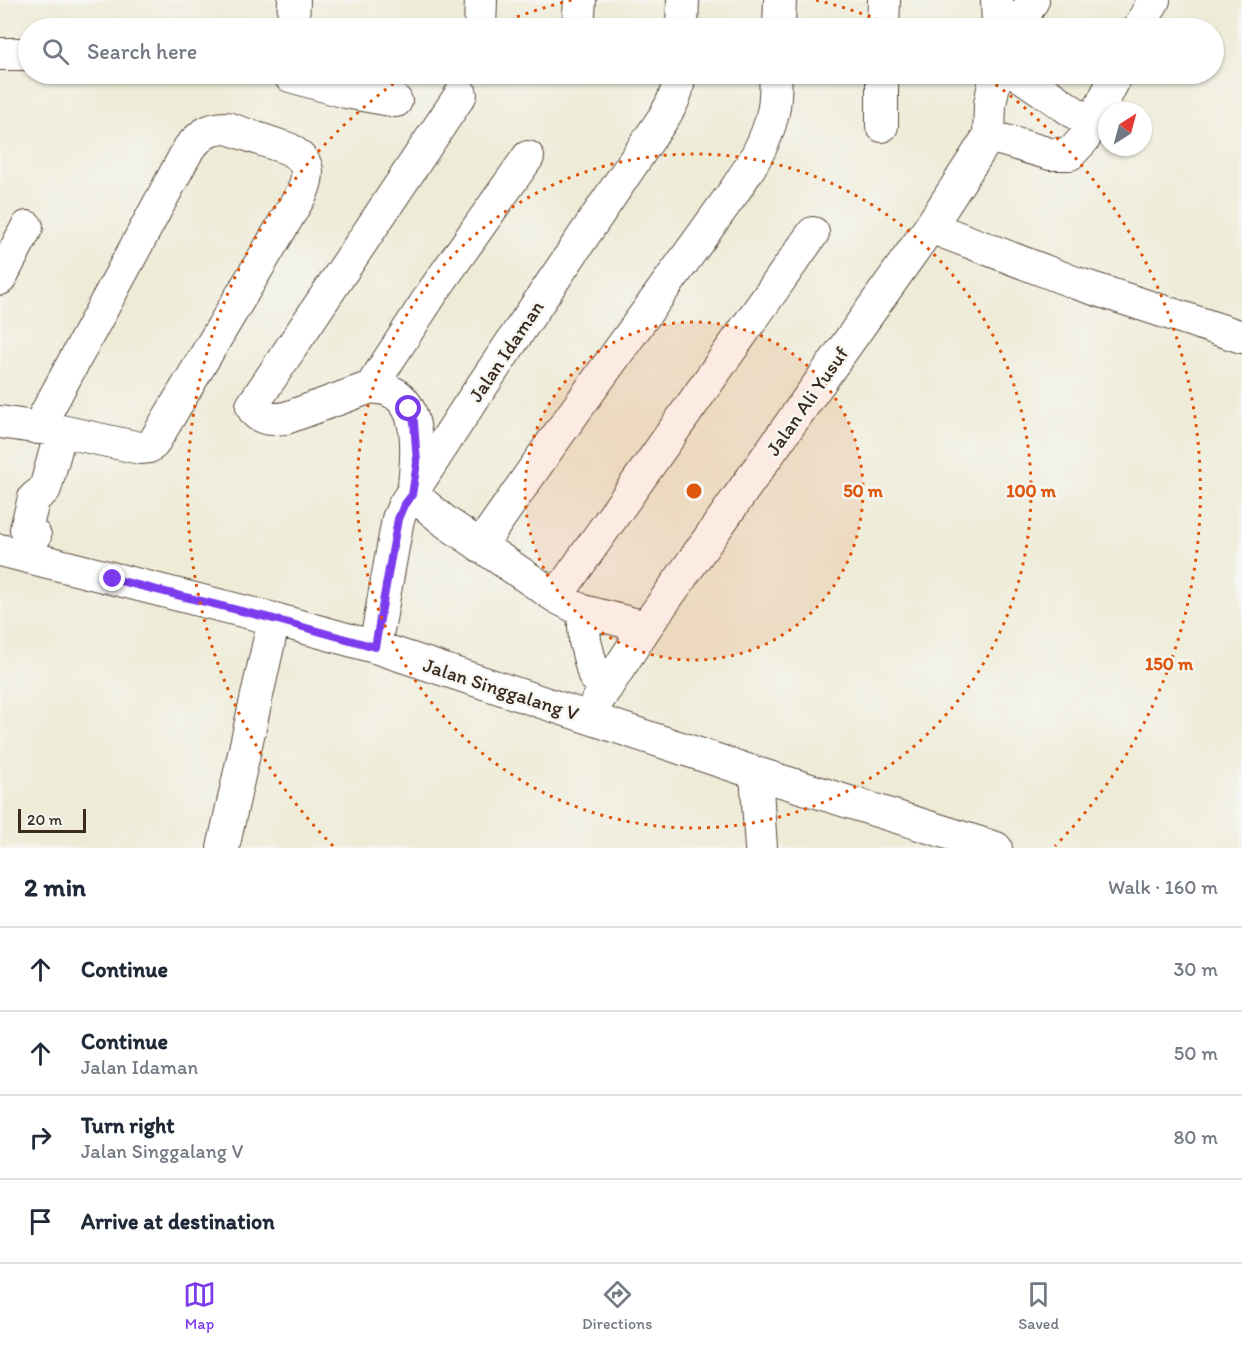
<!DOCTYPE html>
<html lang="en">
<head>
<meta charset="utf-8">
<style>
  :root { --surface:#fff; --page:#f2f2f3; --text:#1f2937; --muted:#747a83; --line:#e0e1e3; --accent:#7c3aed }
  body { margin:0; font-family:Itim,sans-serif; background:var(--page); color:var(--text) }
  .compass { position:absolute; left:1098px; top:102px; width:54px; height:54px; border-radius:50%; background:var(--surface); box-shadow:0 2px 4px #0004; rotate:36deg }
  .scale { position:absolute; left:18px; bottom:15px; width:68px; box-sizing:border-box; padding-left:6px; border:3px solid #3b2a1e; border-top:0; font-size:16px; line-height:21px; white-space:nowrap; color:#3b2a1e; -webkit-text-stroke:4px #f6f6f2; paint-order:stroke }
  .stop { position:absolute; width:18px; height:18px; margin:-14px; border:4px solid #7c3aed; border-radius:50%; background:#fff }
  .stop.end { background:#7c3aed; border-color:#fff; box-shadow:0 2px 6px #0008 }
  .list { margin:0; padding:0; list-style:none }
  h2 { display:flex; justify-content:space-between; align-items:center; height:78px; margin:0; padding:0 24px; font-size:26px }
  h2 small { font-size:20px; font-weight:400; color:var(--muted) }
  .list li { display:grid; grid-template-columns:39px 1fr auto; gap:18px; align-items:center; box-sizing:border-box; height:84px; padding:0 24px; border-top:2px solid var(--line) }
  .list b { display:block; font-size:22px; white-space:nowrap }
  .list p { margin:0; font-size:20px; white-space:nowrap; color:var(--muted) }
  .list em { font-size:20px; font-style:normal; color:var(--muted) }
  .icon { flex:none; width:33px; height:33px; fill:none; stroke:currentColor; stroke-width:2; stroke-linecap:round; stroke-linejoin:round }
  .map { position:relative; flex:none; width:1242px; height:848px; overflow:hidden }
  .search { position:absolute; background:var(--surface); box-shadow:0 2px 4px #0004; left:18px; right:18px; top:18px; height:66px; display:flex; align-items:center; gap:15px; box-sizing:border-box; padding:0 21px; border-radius:33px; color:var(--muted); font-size:22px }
  .sheet { height:414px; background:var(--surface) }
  nav { display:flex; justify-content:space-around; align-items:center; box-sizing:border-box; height:84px; border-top:2px solid var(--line); background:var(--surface); font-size:16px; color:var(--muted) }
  nav a { display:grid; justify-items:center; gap:3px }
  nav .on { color:var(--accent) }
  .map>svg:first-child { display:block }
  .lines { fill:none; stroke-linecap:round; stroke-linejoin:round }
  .minor-casing { stroke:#56473a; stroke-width:34 }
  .minor { stroke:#fff; stroke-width:32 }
  .route { stroke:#7c3aed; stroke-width:8 }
  .ring { fill:none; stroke:#df570d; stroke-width:3; stroke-dasharray:3 6 }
  .labels { text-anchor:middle; stroke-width:5; stroke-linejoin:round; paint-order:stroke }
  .street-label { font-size:20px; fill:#3b2a1e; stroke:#f6f6f2 }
  .centre { fill:#df570d; stroke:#f6f6f2; stroke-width:3 }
  .ring-label { font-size:18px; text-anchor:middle; font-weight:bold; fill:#df570d; stroke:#f6f6f2; stroke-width:5; stroke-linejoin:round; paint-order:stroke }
</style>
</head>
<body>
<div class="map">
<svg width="1242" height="848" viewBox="0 0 1242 848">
  <rect width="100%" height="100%" fill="#f6f6f2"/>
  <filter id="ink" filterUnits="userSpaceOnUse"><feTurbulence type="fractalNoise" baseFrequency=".0167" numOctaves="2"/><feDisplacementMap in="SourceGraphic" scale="12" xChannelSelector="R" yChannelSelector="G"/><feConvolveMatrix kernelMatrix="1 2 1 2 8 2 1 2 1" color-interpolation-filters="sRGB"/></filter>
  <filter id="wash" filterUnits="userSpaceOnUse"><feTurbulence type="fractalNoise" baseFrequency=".008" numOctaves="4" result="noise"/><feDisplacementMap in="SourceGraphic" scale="24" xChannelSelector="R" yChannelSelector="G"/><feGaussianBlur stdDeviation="1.35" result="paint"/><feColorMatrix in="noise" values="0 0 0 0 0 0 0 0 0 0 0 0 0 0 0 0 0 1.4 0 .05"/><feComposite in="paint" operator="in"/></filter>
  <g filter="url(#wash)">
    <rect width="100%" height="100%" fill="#eeebd7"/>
  </g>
  <g filter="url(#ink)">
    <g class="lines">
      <defs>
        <path id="minor" d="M997,0l1,28
          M293,28l1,-28
          M480,28l1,-28
          M578,28l2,-28
          M682,28l1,-28
          M779,28l1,-28
          M883,28l1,-28
          M1017,28l16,-28
          M1139,28l15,-28
          M0,54h28
          M1018,74l73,50
          M290,76l56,16 50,9
          M882,126v-52
          M989,136l61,18h20l14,-15 33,-65
          M528,157l-94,133 -63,97c6,1 13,1 19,4 35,15 26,74 23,104l34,28 109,74 257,-364
          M930,227l146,56 166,54
          M0,279l27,-52
          M371,387l-85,31c-13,2 -29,2 -34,-12l209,-312
          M0,422l61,9 79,17 9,-1 4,-3 149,-251c9,-22 7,-31 -13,-44l-62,-21c-19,0 -26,7 -38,20l-151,280
          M35,536l-9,-7 8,-31 11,-9 16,-58
          M480,546l72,-103 181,-250c17,-25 34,-51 40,-81 3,-12 2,-26 3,-38
          M0,550l274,69 101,28 381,126 240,75
          M556,597l27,14 63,16
          M583,611l2,30 9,35 13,11
          M375,647l23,-128 6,-14 63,-97 195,-288c10,-15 17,-29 17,-46
          M587,717l59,-90 284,-400 59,-91 1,-32 6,-30
          M756,773l5,75
          M223,848l51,-229"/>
      </defs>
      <use href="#minor" class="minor-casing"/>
      <use href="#minor" class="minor"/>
    </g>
  </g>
  <g class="lines" filter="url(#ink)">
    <path class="route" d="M113,579l161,40 101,28 23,-128 6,-14 8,-10 5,-32 -3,-41 -5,-13"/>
  </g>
  <circle cx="694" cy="491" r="169" fill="#df570d" fill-opacity=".12"/>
  <g class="ring">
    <circle cx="694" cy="491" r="169"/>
    <circle cx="694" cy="491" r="337"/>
    <path d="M333 846A506 506 0 0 1 407 74M492 27A506 506 0 0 1 572 0M816 0A506 506 0 0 1 896 27M981 74A506 506 0 0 1 1055 846"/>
  </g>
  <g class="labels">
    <g class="street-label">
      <text transform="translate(506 351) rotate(-56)" y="7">Jalan Idaman</text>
      <text transform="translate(807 401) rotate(-55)" y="7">Jalan Ali Yusuf</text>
      <text transform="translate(501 689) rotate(18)" y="7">Jalan Singgalang V</text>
    </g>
  </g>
  <circle cx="694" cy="491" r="9" class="centre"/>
  <g class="ring-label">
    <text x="863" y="497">50 m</text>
    <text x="1031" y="497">100 m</text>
    <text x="1169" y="670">150 m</text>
  </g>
</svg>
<svg class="compass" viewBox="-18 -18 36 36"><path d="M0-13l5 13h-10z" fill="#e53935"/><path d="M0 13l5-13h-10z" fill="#747a83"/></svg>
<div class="scale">20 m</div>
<div class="stop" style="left:409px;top:409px"></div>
<div class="stop end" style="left:113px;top:579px"></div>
<div class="search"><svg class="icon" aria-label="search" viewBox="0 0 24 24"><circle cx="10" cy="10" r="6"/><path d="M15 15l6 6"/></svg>Search here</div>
</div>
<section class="sheet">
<h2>2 min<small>Walk · 160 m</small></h2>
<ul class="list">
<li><svg class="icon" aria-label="ahead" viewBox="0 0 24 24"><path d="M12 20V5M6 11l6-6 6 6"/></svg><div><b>Continue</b></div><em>30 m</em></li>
<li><svg class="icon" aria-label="ahead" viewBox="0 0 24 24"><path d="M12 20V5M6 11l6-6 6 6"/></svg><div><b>Continue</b><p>Jalan Idaman</p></div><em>50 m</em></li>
<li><svg class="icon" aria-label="right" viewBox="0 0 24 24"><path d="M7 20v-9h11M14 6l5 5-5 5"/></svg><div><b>Turn right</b><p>Jalan Singgalang V</p></div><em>80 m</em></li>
<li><svg class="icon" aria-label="arrive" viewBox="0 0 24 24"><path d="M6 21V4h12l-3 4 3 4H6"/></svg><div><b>Arrive at destination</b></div></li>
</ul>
</section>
<nav>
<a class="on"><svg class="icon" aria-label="map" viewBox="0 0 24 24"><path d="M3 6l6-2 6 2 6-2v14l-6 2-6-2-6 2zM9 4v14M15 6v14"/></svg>Map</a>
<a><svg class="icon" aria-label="directions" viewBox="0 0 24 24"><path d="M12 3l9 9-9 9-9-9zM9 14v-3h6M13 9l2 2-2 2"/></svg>Directions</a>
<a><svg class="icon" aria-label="saved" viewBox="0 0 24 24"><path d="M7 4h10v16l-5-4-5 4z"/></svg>Saved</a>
</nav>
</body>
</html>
